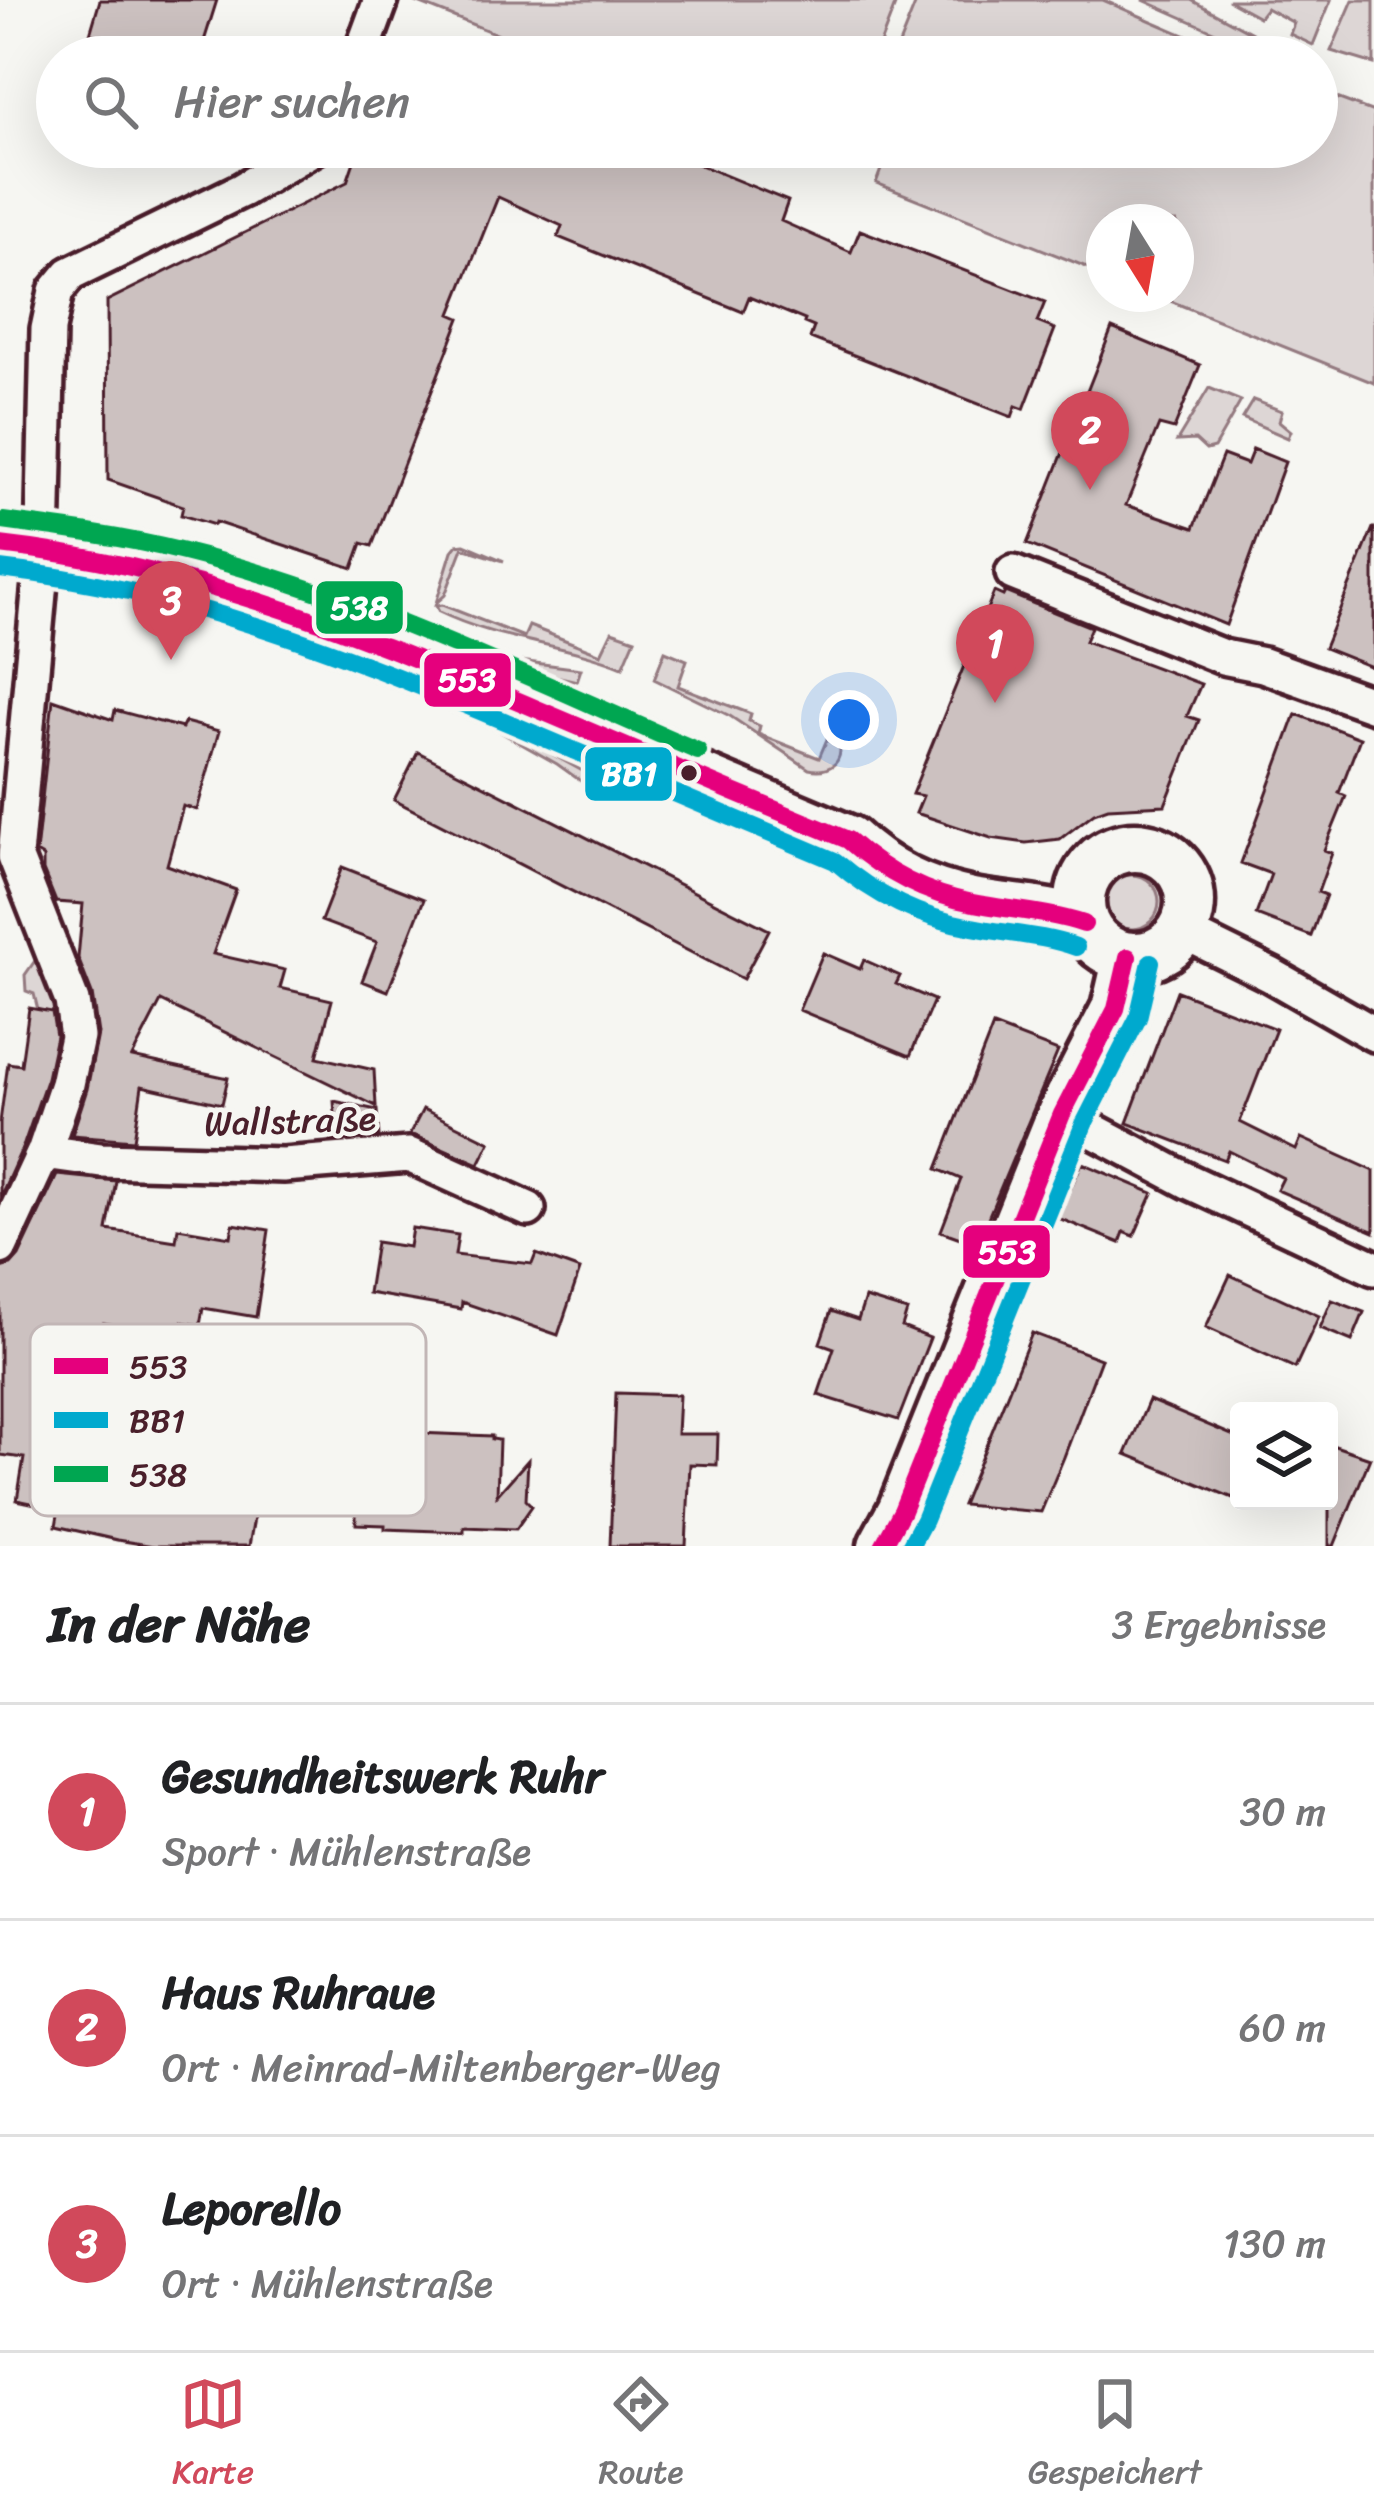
<!DOCTYPE html>
<html lang="de">
<head>
<meta charset="utf-8">
<style>
  :root { --surface:#fff; --page:#f6f6f6; --text:#202124; --muted:#757577; --line:#e0e0e0; --accent:#d1495b }
  body { margin:0; font-family:Sriracha,sans-serif; background:var(--page); color:var(--text) }
  .controls { position:absolute; right:36px; bottom:36px; display:grid; overflow:hidden; border-radius:12px; box-shadow:0 12px 48px #0002 }
  .controls button { width:108px; height:108px; display:grid; place-items:center; padding:0; border:0; border-bottom:3px solid var(--line); background:var(--surface); color:var(--text); font:60px sans-serif }
  .compass { position:absolute; left:1086px; top:204px; width:108px; height:108px; border-radius:50%; background:var(--surface); box-shadow:0 12px 48px #0002; rotate:169deg }
  .you { position:absolute; left:849px; top:720px; width:42px; height:42px; margin:-30px; border:9px solid #fff; border-radius:50%; background:#1a73e8; box-shadow:0 0 0 18px #1a73e833 }
  .badge { display:grid; place-items:center; width:78px; height:78px; border-radius:50%; background:var(--accent); color:#fff; font-size:39px; font-weight:700 }
  .pin { position:absolute; translate:-50% -99px; filter:drop-shadow(0 3px 6px #0008) }
  .pin::after { content:''; position:absolute; top:63px; width:42px; height:36px; background:inherit; clip-path:polygon(0 0,100% 0,50% 100%) }
  .list { margin:0; padding:0; list-style:none }
  h2 { display:flex; justify-content:space-between; align-items:center; height:156px; margin:0; padding:0 48px; font-size:51px }
  h2 small { font-size:39px; font-weight:400; color:var(--muted) }
  .list li { display:grid; grid-template-columns:78px 1fr auto; gap:36px; align-items:center; box-sizing:border-box; height:216px; padding:0 48px; border-top:3px solid var(--line) }
  .list b { display:block; font-size:45px; white-space:nowrap }
  .list p { margin:0; font-size:39px; white-space:nowrap; color:var(--muted) }
  .list em { font-size:39px; font-style:normal; color:var(--muted) }
  .icon { flex:none; width:66px; height:66px; fill:none; stroke:currentColor; stroke-width:2; stroke-linecap:round; stroke-linejoin:round }
  .map { position:relative; flex:none; width:1374px; height:1546px; overflow:hidden }
  .search { position:absolute; background:var(--surface); box-shadow:0 12px 48px #0002; left:36px; right:36px; top:36px; height:132px; display:flex; align-items:center; gap:30px; box-sizing:border-box; padding:0 42px; border-radius:66px; color:var(--muted); font-size:45px }
  .sheet { height:804px; background:var(--surface) }
  nav { display:flex; justify-content:space-around; align-items:center; box-sizing:border-box; height:168px; border-top:3px solid var(--line); background:var(--surface); font-size:33px; color:var(--muted) }
  nav a { display:grid; justify-items:center; gap:6px }
  nav .on { color:var(--accent) }
  .map>svg:first-child { display:block }
  .green { fill:#ddd6d5; stroke:#947a80; stroke-width:3 }
  .building { fill:#ccc1c0; stroke:#4a1f2b; stroke-width:3 }
  .lines { fill:none; stroke-linecap:round; stroke-linejoin:round }
  .minor-casing { stroke:#4a1f2b; stroke-width:42 }
  .secondary-casing { stroke:#4a1f2b; stroke-width:57 }
  .minor { stroke:#f6f6f2; stroke-width:33 }
  .secondary { stroke:#f6f6f2; stroke-width:48 }
  .bus-1-casing { stroke:#f6f6f2; stroke-width:27 }
  .bus-2-casing { stroke:#f6f6f2; stroke-width:27 }
  .bus-3-casing { stroke:#f6f6f2; stroke-width:27 }
  .bus-1 { stroke:#e5007d; stroke-width:18 }
  .bus-2 { stroke:#00a9ce; stroke-width:18 }
  .bus-3 { stroke:#00a651; stroke-width:18 }
  .bus-dot { fill:#4a1f2b; stroke:#f6f6f2; stroke-width:4.5 }
  .labels { text-anchor:middle; stroke-width:9; stroke-linejoin:round; paint-order:stroke }
  .street-label { font-size:36px; fill:#4a1f2b; stroke:#f6f6f2 }
  .key { fill:#f6f6f2; stroke:#c2b6b6; stroke-width:3 }
  .key-label { font-size:33px; fill:#4a1f2b }
  .line-badge { stroke:#f6f6f2; stroke-width:4.5 }
  .badge-label { font-size:33px; text-anchor:middle; font-weight:bold; fill:#fff }
</style>
</head>
<body>
<div class="map">
<svg width="1374" height="1546" viewBox="0 0 1374 1546">
  <rect width="100%" height="100%" fill="#f6f6f2"/>
  <filter id="ink" filterUnits="userSpaceOnUse"><feTurbulence type="fractalNoise" baseFrequency=".00833" numOctaves="2"/><feDisplacementMap in="SourceGraphic" scale="24" xChannelSelector="R" yChannelSelector="G"/><feConvolveMatrix kernelMatrix="1 2 1 2 8 2 1 2 1" color-interpolation-filters="sRGB"/></filter>
  <g filter="url(#ink)">
    <path class="green" d="M411,0h486l-22,57h-321z
      M917,0h186l132,57h-341z
      M1143,0h48l105,57h-24z
      M1228,0h103l-18,45 -23,-11 4,-11 -28,-15 -7,9z
      M1353,0h21v64l-43,-13z
      M1326,94l48,18v271l-221,-89h23v-72h-72v52l-228,-91 7,-19 -25,-11v-6h459v-34z
      M1209,388l32,13 -27,47 -8,2 -11,-10 -18,1z
      M1253,400l29,11 -3,10 12,10 -3,7 -46,-20z
      M464,544l40,17 -41,-13 -18,47 -9,8 16,-52 5,-6z
      M442,605l82,32 5,-11 72,28 11,-23 23,8 -12,28c-60,-24 -125,-26 -184,-55l-3,-6z
      M665,651l22,9 -9,26 73,28 -2,7 11,5 -2,8 61,24 11,-26c21,20 6,43 -21,37l-79,-53 -76,-37z
      M520,661l61,8 -4,12 -59,-14z
      M495,723l113,62 -5,12 -46,-33 -64,-36z
      M1105 902a27 27 0 1 1 54 0a27 27 0 1 1-54 0Z
      M39,955l24,59 -25,-4 -4,-16 -8,-3 -1,-16z"/>
    <path class="building" d="M100,0h117l-18,57h-38l-71,-23z
      M359,147h297l132,54 -7,20 70,31 9,-22 185,72 -8,20 18,7 -31,80 -8,-3 -4,11 -202,-79 4,-11 -10,-4 1,-3 -56,-23 -6,15 -185,-75 4,-11 -64,-29 -47,117 9,4 -88,228 -10,-3 -9,25 -138,-46 -1,3 -33,-10 2,-9 -75,-26 -1,-179 240,-119z
      M1112,328l88,37 -26,64 -15,-4 -33,80 68,23 29,-73 24,9 6,-15 32,13 -59,163 -199,-81z
      M1373,528h1v140l-50,-20z
      M994,592l9,4 2,-4 86,35 -6,14 116,43 -14,32 12,4 -34,85 -57,3 -14,5 -34,26 -34,4 -35,-5 -75,-25 7,-17 -11,-2z
      M53,699l60,21 2,-10 67,18 3,-6 34,9 -22,79 -14,-4 -16,59 69,25 -23,64 72,16 -5,18 52,12 -15,57 57,13 2,36 -215,-105 -29,56 96,21 -6,26 -80,-18 -8,54 -62,-5 15,-46 11,-55 -6,-40 -14,-36 5,-54 -27,-2 -13,-32v-13l-7,-4z
      M1296,714l64,24 -21,55 7,3 -22,54 8,3 -14,39 8,3 -15,41 -55,-21 15,-41 -30,-11z
      M418,752l351,178 -26,49 -349,-179z
      M342,867l82,32 -36,92 -26,-10 15,-39 -56,-21z
      M823,953l37,16 4,-9 36,16 -4,8 38,16 -24,56 -111,-46z
      M1177,991l99,38 -36,93 56,28 5,-12 73,33v61l-97,-42 6,-12 -54,-27 -4,9 -98,-37z
      M29,1008l23,4 4,24 -9,42 -23,66 -24,53v-75l8,-59 13,2z
      M993,1026l65,25 -81,193 -36,-13 20,-52 -24,-10z
      M334,1101l43,9 2,26 -42,4z
      M423,1109l67,33 -11,22 -69,-30z
      M1082,1163l71,30 -19,43 -10,-4 -4,11 -62,-25z
      M57,1175l59,6 -9,49 69,11 2,-13 53,9 2,-13 36,6 -13,87 -53,-9 -3,17 -18,-3 -2,14 -76,-13 2,18h-12l2,124 95,17 16,-81 66,11 -24,134h-95l-37,-6 -61,-14 3,-17 -42,-9 7,-42 -24,-3v-187l11,-3 8,-9z
      M412,1228l46,7 -3,20 77,9 4,-10 44,16 -22,65 -96,-33 -1,7 -93,-16 8,-51 33,5z
      M1230,1275l89,41 -24,52 -89,-41z
      M865,1298l42,13 -5,16 28,11 -32,82 -80,-25 16,-47 -14,-5 11,-32 27,9z
      M1332,1300l32,12 -12,29 -32,-13z
      M1032,1333l69,26 -37,98 -23,55 -79,-7z
      M616,1393l63,2 -2,39h41l-1,31 -27,-1 -4,82h-76z
      M1149,1400l90,38v45l-6,15 -107,-44z
      M364,1421l29,2 -1,9 100,4v3l7,1 -2,55 31,-35 -2,40 6,6 -16,23 -52,-2v5l-79,-3v-4l-29,-1v-15l-21,-1 -13,-31 11,-20 21,-10v-8l9,1z
      M1329,1444l41,14 -36,88h-5z"/>
    <g class="lines">
      <defs>
        <path id="minor" d="M360,57l21,-57
          M1013,573l210,84 40,8 111,40
          M1182,931l89,44 103,59
          M1062,1114l126,67 186,87
          M44,1152l57,8 182,5 126,-10 119,54
          M0,1247l44,-95 23,-68 10,-47 -5,-36 -57,-145 28,-307 5,-220 8,-38 14,-17 172,-84 73,-43"/>
        <path id="secondary" d="M0,545c179,14 324,74 487,143 120,51 240,102 361,152 36,34 75,53 124,63 38,7 76,7 112,21
          M1080 902a55 55 0 1 1 110 0a55 55 0 1 1-110 0Z
          M883,1546l19,-35 160,-397 54,-105 12,-52"/>
      </defs>
      <use href="#minor" class="minor-casing"/>
      <use href="#secondary" class="secondary-casing"/>
      <use href="#minor" class="minor"/>
      <use href="#secondary" class="secondary"/>
      <defs>
        <path id="bus-1" d="M0,545c197,22 357,88 537,164 104,44 207,88 311,131 36,32 77,54 125,63 37,7 75,9 111,21
          M883,1546l19,-35 160,-397 54,-105 12,-52"/>
        <path id="bus-2" d="M0,569c188,21 350,87 523,160 104,44 208,88 312,132 39,34 85,57 137,66 35,7 70,8 104,20
          M910,1546l14,-26 160,-396 54,-106 13,-56"/>
        <path id="bus-3" d="M3,521c61,8 121,16 181,31 179,44 346,127 514,199"/>
      </defs>
      <use href="#bus-1" class="bus-1-casing"/>
      <use href="#bus-2" class="bus-2-casing"/>
      <use href="#bus-3" class="bus-3-casing"/>
      <use href="#bus-1" class="bus-1"/>
      <use href="#bus-2" class="bus-2"/>
      <use href="#bus-3" class="bus-3"/>
    </g>
  </g>
  <circle class="bus-dot" cx="689" cy="773" r="10"/>
  <g class="labels">
    <g class="street-label">
      <text transform="translate(290 1120) rotate(-2)" y="13">Wallstraße</text>
    </g>
  </g>
  <rect x="30" y="1324" width="396" height="192" rx="18" class="key"/>
  <rect x="54" y="1358" width="54" height="16" fill="#e5007d"/>
  <rect x="54" y="1412" width="54" height="16" fill="#00a9ce"/>
  <rect x="54" y="1466" width="54" height="16" fill="#00a651"/>
  <g class="key-label">
    <text x="129" y="1378">553</text>
    <text x="129" y="1432">BB1</text>
    <text x="129" y="1486">538</text>
  </g>
  <g class="line-badge">
    <rect x="314" y="579" width="91" height="57" rx="12" fill="#00a651"/>
    <rect x="422" y="651" width="91" height="58" rx="12" fill="#e5007d"/>
    <rect x="583" y="745" width="91" height="58" rx="12" fill="#00a9ce"/>
    <rect x="961" y="1223" width="91" height="57" rx="12" fill="#e5007d"/>
  </g>
  <g class="badge-label">
    <text x="359" y="619">538</text>
    <text x="467" y="691">553</text>
    <text x="629" y="785">BB1</text>
    <text x="1007" y="1263">553</text>
  </g>
</svg>
<div class="controls">
<button><svg class="icon" aria-label="layers" viewBox="0 0 24 24"><path d="M12 4l9 5-9 5-9-5zM3 14l9 5 9-5"/></svg></button>
</div>
<svg class="compass" viewBox="-18 -18 36 36"><path d="M0-13l5 13h-10z" fill="#e53935"/><path d="M0 13l5-13h-10z" fill="#757577"/></svg>
<div class="you"></div>
<div class="pin badge" style="left:995px;top:703px">1</div>
<div class="pin badge" style="left:1090px;top:490px">2</div>
<div class="pin badge" style="left:171px;top:660px">3</div>
<div class="search"><svg class="icon" aria-label="search" viewBox="0 0 24 24"><circle cx="10" cy="10" r="6"/><path d="M15 15l6 6"/></svg>Hier suchen</div>
</div>
<section class="sheet">
<h2>In der Nähe<small>3 Ergebnisse</small></h2>
<ul class="list">
<li><span class="badge">1</span><div><b>Gesundheitswerk Ruhr</b><p>Sport · Mühlenstraße</p></div><em>30 m</em></li>
<li><span class="badge">2</span><div><b>Haus Ruhraue</b><p>Ort · Meinrad-Miltenberger-Weg</p></div><em>60 m</em></li>
<li><span class="badge">3</span><div><b>Leporello</b><p>Ort · Mühlenstraße</p></div><em>130 m</em></li>
</ul>
</section>
<nav>
<a class="on"><svg class="icon" aria-label="map" viewBox="0 0 24 24"><path d="M3 6l6-2 6 2 6-2v14l-6 2-6-2-6 2zM9 4v14M15 6v14"/></svg>Karte</a>
<a><svg class="icon" aria-label="directions" viewBox="0 0 24 24"><path d="M12 3l9 9-9 9-9-9zM9 14v-3h6M13 9l2 2-2 2"/></svg>Route</a>
<a><svg class="icon" aria-label="saved" viewBox="0 0 24 24"><path d="M7 4h10v16l-5-4-5 4z"/></svg>Gespeichert</a>
</nav>
</body>
</html>
